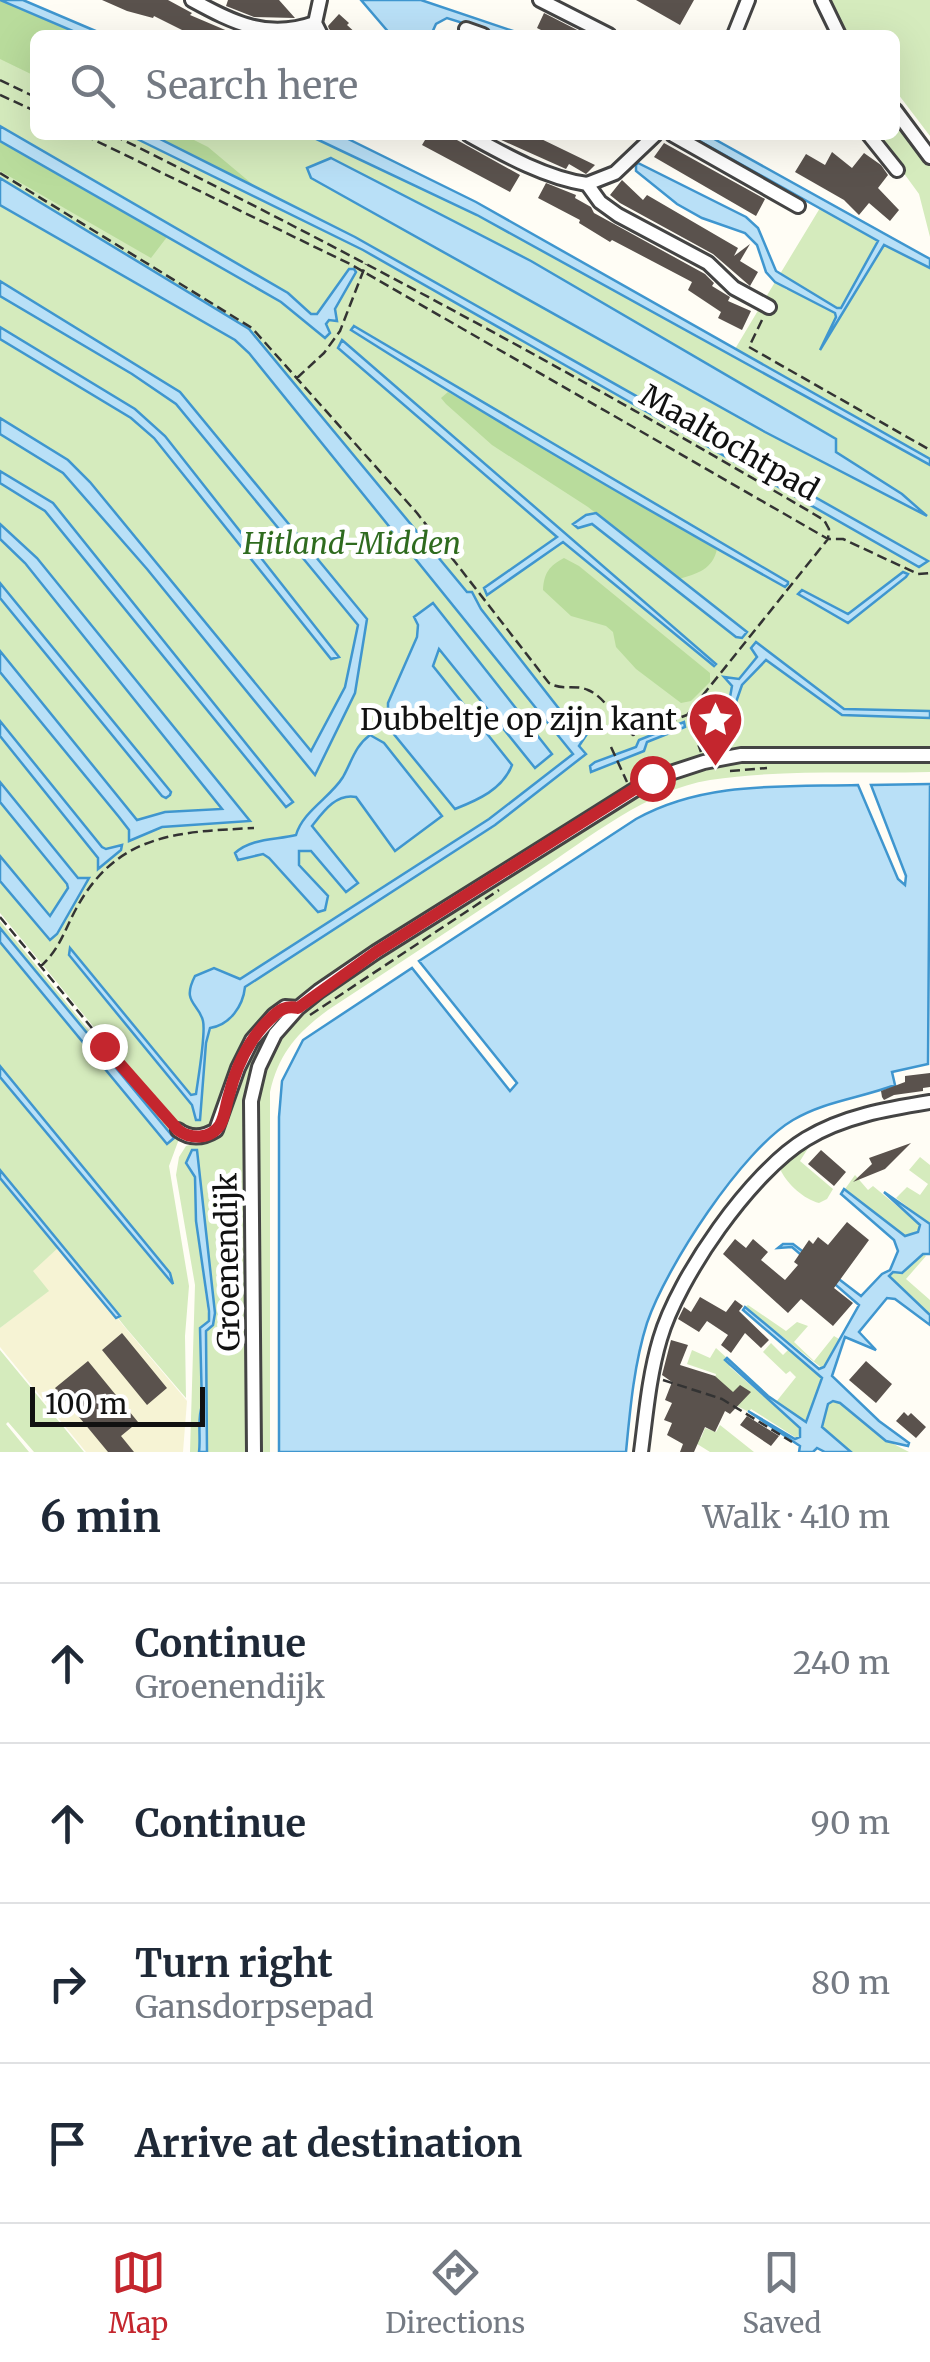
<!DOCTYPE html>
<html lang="en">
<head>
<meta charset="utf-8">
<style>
  :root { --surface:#fff; --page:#f2f2f3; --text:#1f2937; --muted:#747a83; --line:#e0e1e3; --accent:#c4262e }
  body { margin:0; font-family:Merriweather,serif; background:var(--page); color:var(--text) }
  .scale { position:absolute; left:30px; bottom:25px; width:175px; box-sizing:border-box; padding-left:10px; border:5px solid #111; border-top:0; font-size:28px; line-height:35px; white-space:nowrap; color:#111; -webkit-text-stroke:8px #fff; paint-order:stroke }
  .stop { position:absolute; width:30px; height:30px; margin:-22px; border:8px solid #c4262e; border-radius:50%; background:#fff }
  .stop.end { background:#c4262e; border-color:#fff; box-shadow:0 2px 10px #0008 }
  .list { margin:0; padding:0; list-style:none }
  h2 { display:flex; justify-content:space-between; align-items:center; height:130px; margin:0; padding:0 40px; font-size:42px }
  h2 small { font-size:32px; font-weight:400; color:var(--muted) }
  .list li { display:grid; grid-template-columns:65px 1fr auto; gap:30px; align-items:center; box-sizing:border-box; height:160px; padding:0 40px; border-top:2px solid var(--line) }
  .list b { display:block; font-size:38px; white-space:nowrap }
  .list p { margin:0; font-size:32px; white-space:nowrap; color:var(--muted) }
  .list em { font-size:32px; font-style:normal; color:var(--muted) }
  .icon { flex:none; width:55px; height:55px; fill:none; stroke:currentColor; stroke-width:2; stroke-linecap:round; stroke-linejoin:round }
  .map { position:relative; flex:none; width:930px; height:1452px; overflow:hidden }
  .search { position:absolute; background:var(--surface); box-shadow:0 10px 40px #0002; left:30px; right:30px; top:30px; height:110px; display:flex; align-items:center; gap:25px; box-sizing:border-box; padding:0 35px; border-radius:15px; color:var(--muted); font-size:38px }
  .sheet { height:770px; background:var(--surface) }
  nav { display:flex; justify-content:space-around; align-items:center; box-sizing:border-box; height:140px; border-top:2px solid var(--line); background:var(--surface); font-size:28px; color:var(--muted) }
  nav a { display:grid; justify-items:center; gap:5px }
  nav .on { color:var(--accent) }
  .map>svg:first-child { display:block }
  .farmland { fill:#f6f3d4 }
  .green { fill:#d5ebbd }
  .forest { fill:#b9dc9c }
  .water { fill:#b9e0f7; stroke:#3f96cf; stroke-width:2.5 }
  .building { fill:#5a524d }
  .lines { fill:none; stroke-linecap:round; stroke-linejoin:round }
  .minor-casing { stroke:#444; stroke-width:18 }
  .path { stroke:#333; stroke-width:2.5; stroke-dasharray:10 5; stroke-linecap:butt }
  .minor { stroke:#fff; stroke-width:12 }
  .route { stroke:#c4262e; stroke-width:12 }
  .labels { text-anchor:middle; stroke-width:10; stroke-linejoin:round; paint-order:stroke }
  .street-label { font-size:30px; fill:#111; stroke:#fff }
  .park-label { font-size:30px; font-style:italic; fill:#2f6b1f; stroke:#fff }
  .poi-label { font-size:30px; fill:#111; stroke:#fff; text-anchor:end }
</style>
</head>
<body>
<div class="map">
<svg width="930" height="1452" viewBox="0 0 930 1452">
  <rect width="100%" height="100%" fill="#fffdf5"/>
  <path class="farmland" d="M58,1248l129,153 -4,51h-97l-86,-105v-19l48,-37 -16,-20z"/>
  <path class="green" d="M0,0l86,35h-51v100h283l176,84 257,139 -16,-9 40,-67 12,8 -1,-10 -6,-6 40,-66 110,55v487l-172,2 -2,-4h-10l-80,20 -74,38 -307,205 -37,76 -3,25 5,280 -4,60h-39l-1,-121 9,-18 -18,-163 -1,71 13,100 -9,7 2,78c-5,12 -1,31 -3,46h-9l5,-167 -19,-110 3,-18 7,-11 32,-9 6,-6 9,-41c-10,18 -16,34 -36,42l-19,-5 -11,-11 -167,-203z
    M827,0h103v136l-35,-46v-55h-50z
    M895,120l35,45v72l-11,-43 -43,-59h19z
    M930,760v12c-72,2 -148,-3 -220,8 -63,10 -121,58 -173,92 -69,46 -139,92 -209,138 -31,23 -49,43 -58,82v360h-13l-3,-341c12,-64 27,-81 77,-122l296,-191c25,-12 51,-26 79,-31 72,-13 151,-6 224,-7z
    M0,921l130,160 48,52 1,6 -10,27 20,120 -4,50 1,62 -60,-70 -126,-158v-93l173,206 -4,-10 -169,-207v-124l167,201 7,-5 -174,-210z
    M812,1142l-12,19 33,28 -6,10 -8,4c-15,-4 -31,-18 -38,-32l1,-7z
    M920,1157l10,8v59l-34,-26 11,-11 13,8 8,-11 -19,-14z
    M855,1175l13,15 5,-4 47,39v4l-12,7 -9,-3 -54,-44z
    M0,1178l58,70 -25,23 16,20 -49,37z
    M923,1254l3,2 -20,23 24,21v15l-37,-32 -4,-7 4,-4 9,1z
    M748,1305l38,26 11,-9 11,4 -14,16 20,19 20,-25 5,3 -16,30 -78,-62z
    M771,1343l12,12 6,-6 33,29 -18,46 -28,-22 20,-25 -6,-6 -4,3 -23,-22z
    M716,1348l11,10 3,9 70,61 -2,11 -47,-30 -2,3 -38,-19 5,-19 -29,-10 5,-14 18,8z
    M0,1350l84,102h-50l-26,-30 -2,2 23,28h-29z
    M833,1401l5,1 48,38 23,12h-58l-29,-25 6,-23z
    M720,1425l34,27h-44l-16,-10 -1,-7 8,3 4,-10 11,4z"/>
  <path class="forest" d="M0,0l82,35h-47v41l-35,-17z
    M152,135h32l24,12 49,41z
    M0,141l167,96 -16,21 -151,-87z
    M448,392l269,157c-4,20 -20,25 -38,30l-91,-72 -96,-62 -46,-41 -5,-6z
    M564,558l15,8 131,107v9l-19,19 -10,2 -45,-34 -20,-22 -3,-15 -7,-6 -35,-10 -28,-26c1,-17 6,-24 21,-32z"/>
  <path class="water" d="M0,0h23l82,35h-23z
    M361,0h60l104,35h-24l-54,-17 -11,6 -5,11h-40z
    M0,126l288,167 23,21h6l32,-45h5l2,3 -21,37 2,12 -8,-1 -3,4 4,9 -5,5 -44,-36 -281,-161z
    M129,135h23l203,102 573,324 -9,6 -556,-317z
    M308,135h32l136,67 454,257v6l-453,-250z
    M689,135h18l223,124v9l-46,-23 -64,105 16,-33 -1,-4 -60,-31 -9,-10 -9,-27 -12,-12 -43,-15 -25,-14 -41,-33v-6l2,-2 108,54 12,11 18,43 61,37h4l37,-67z
    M331,158l200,103 305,178v13l66,42 25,22 -162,-84 -454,-254 -4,-10z
    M0,178l249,151 218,263h5l9,17 79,101 29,21 -10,15 7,8 -91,71 -250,162c-2,19 -15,38 -35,41l-4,15 -6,77h-4l-4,-15 -123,-150 1,-7 121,147 5,-1c2,-15 10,-60 7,-73 -4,-18 -22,-18 -8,-45l19,-8 26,11 249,-160 84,-65 -324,-401 -14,-13 -235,-135z
    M0,281l180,111 187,227 -12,74 -40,82 -168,-206 -84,-96 -63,-39v-16l68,42 22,22 221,269 34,-64 13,-62 -182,-221 -44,-30 -132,-78z
    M354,326l434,256v2l-3,3c-147,-82 -292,-167 -434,-257z
    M0,327l135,82 30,27 174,221 -8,2 -177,-221 -23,-20 -131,-79z
    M342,340l374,324 -2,2 -151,-124 -76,53 -3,-7 73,-51 -219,-189z
    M0,471l53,32 240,299 -7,5 -241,-296 -45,-28z
    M596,513l151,119 -5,6 -6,-1 -144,-113 -14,4 -5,-4 13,-9z
    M0,524l37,34 213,263 -88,6 -33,14v-11l-10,-13 -119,-145v-21l137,169 28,-8 57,-3 -197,-246 -25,-24z
    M903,572l5,2 -2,3 -58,46 -50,-29 4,-4 46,24z
    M0,583l171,209 -1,3 -4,3 -4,-2 -162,-198z
    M433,603l119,151 -17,14 -96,-119 -6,17 79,99c-9,24 -34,35 -57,44l-67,-82v-24l29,-66 1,-12 -4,-8z
    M756,642l88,67 86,2v7l-88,-3 -76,-55 -24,25 -14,40 -30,2 -1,-6 29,-1 6,-34 -8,-9 15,2 18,-22 -6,-9z
    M0,721l102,126 4,2 16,-4 -1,5 -23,19v-11l-98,-122z
    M684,722l1,5 -38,15 -3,9 -53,21 -1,-6 5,-4 41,-15 3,-7z
    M370,735l14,8 58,73 -47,35 -39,-54c-20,-4 -33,15 -44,29l46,57 -12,9 -35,-41h-12v14l29,31 -3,14 -7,2 -49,-54 -6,-4 -25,6 -3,-7c16,-15 41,-13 61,-18 7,-24 34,-37 47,-58 9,-16 12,-31 27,-42z
    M0,782l78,96h11l-32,56 -7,6 -50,-59v-25l50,60 18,-28 -1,-4 -67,-82z
    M930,784l-2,280 -36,8 3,13c-34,13 -70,16 -102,35 -51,30 -127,147 -146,203 -13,41 -17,87 -21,129h-347v-335l3,-36 21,-41 109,-72 98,123 7,-8 -98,-122 217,-142c68,-38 146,-32 222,-34l40,94 7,6 1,-9 -35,-91z
    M0,928l174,210 -7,6 -167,-202z
    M0,1066l170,207 3,11 -173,-207z
    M192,1150h5l18,163 -2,12 -7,6 1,121h-8c2,-15 -2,-34 3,-46l-2,-78 9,-7v-10l-13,-90 -1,-44 -9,-14z
    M0,1170l120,146 -4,2 -116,-140z
    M844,1189l61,47 13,-4 2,-7 -36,-33 46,32v30h-7l-21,19 -9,-1 -4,4 41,39v10l-35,-26 -8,-1 -28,34 17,18 -31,-13 -13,39 47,45 30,22 -1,3 -22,-5 -46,-38 -7,-2 -5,3 -6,23 29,25h-26l-8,-4 -4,4h-14l1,-6 -52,-35 47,28 5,-2v-9l-75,-68 2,-2 41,38 38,26 16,-44 -79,-68 2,-3 74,62 5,-2 35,-62 -67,-58 -14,1 5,-4h10l68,52 21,-22 8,-4 8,-19 -4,-11 -53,-46z"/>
  <path class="building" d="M102,0h66l24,13 -2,2 47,20h-45l-38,-19 -1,2 -26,-7z
    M228,0h51l16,18 -41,-1 -28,-11z
    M636,0h58l-14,25z
    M544,13l43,22h-36l-14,-7z
    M339,14l10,9 -2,2 11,10h-22l-7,-6 -1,-3z
    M428,135h20l72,40 -10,17 -88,-47z
    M490,135h43l62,30 -9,9 -17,-10 -3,5z
    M664,143l101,56 -9,17 -102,-59z
    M832,152l20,16 12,-15 17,12 7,10 -10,13 21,22 -9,11 -21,-18 -10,12 -15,-15 -49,-28 11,-18 19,11z
    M622,180l21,20 4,-5 91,53 -4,8 16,-12 -10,17 18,11 -8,14 -37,-32 -93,-51 -10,-8z
    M546,183l30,12 -1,3 16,9 3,6 111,61 9,9 -2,3 18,11 -2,4 23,10 -9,19 -24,-12 3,-6 -33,-22 4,-8 -80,-42 -2,2 -31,-19 1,-3 -42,-22z
    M930,1073v14l-7,1v3l-29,4 -10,5 -2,-3 -1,-6 24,-9v-6z
    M911,1143l-26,26 -32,13 19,-18 -3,-6z
    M821,1150l25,22 -12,14 -26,-22z
    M847,1222l22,18 -35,48 19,15 -20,23 -32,-27 -13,14 -65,-59 12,-15 11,9 7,-9 15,13 -7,8 24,20 13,-15 -4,-3 15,-22 4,4 5,-7 10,8z
    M700,1297l26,15 9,-12 8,6 -4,5 30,29 -8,8 -16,-15 -14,20 -10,-8 7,-10 -21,-14 -8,11 -21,-13 6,-12 7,5z
    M122,1333l45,55 -20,17 -45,-55z
    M671,1340l17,5 -8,20 35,11 18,16 7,-7 11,7 -21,22 -5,-3 -10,21 -10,-5 -11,25h-14l3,-8 -16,-9 5,-12 -8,-3 8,-17 -7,-3 7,-18 -10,-7z
    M88,1361l50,61 -17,14 13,16h-26l-53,-64z
    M866,1361l26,23 -16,19 -27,-23z
    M904,1412l4,4 3,-3 15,14 -10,11 -20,-17z
    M747,1416l32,20 -8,10 -31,-21z"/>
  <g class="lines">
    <defs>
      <path id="minor" d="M192,0c42,23 76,40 123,23l6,12
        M540,0l69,35
        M822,0l17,35
        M315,23l5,-23
        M466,29l17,6
        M734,35l14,-35
        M895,110l35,47
        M469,135c36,20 77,43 118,49
        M655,135l-40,38 -28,11 13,18 18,13 90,48 26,25 35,19
        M673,135l125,71
        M869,135l28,35
        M178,1130c12,9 25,8 38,0l22,-62 14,-28 22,-25 11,-8 13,1
        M254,1452l-3,-351 8,-34 16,-33 23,-26 21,-17 57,-39 276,-173 52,-17 37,-7h189
        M641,1452c5,-38 8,-76 19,-113 18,-62 91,-167 146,-200 38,-23 81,-30 124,-37"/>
    </defs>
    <use href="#minor" class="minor-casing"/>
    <path class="path" d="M0,80l35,17
      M0,95l35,16
      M84,135l266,129 478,275h15l75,35 12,-1
      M0,173l252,155 165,185 132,170c13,8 26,1 39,7 18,7 29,33 45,45l54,-20 141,-176 1,-10 -5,-9c-232,-137 -469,-266 -711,-385
      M762,320l-13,27 181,103
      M297,378l27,-25 16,-22 26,-67
      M688,717l13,35
      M611,747l16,35
      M730,771l37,-3
      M0,917l168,203
      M40,967c20,-18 24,-36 36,-58 41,-76 102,-77 178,-81
      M310,1015l189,-125
      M663,1380l59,19 70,43"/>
    <use href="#minor" class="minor"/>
  </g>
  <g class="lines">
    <path class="route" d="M104,1046l74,84c12,9 32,10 42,-5 5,-8 6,-21 9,-30 7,-28 20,-56 41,-76 9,-9 16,-14 28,-11l78,-56 276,-174"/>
  </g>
  <defs>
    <symbol id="sight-pin" viewBox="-11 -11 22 30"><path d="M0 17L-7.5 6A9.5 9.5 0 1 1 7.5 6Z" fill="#c4262e" stroke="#fff"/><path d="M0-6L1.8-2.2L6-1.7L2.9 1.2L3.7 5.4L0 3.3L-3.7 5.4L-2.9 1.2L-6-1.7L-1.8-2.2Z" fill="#fff"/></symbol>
  </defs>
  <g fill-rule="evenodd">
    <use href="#sight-pin" x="684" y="688" width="63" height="86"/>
  </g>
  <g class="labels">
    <g class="street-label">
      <text transform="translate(729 443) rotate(30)" y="10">Maaltochtpad</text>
      <text transform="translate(228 1262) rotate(-91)" y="10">Groenendijk</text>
    </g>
    <g class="park-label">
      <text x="352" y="554">Hitland-Midden</text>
    </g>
    <g class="poi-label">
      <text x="677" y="730">Dubbeltje op zijn kant</text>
    </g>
  </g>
</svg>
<div class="scale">100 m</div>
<div class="stop" style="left:652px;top:778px"></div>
<div class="stop end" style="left:104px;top:1046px"></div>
<div class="search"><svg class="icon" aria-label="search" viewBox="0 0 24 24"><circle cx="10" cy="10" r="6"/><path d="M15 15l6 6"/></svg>Search here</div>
</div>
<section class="sheet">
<h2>6 min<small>Walk · 410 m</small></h2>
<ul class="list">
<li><svg class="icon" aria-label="ahead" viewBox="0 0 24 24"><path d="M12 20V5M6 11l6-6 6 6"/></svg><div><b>Continue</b><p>Groenendijk</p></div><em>240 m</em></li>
<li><svg class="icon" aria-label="ahead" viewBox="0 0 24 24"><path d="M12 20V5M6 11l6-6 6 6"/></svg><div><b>Continue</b></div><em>90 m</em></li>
<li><svg class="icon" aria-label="right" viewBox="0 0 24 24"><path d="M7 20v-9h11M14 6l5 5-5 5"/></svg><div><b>Turn right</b><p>Gansdorpsepad</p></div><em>80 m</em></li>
<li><svg class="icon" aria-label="arrive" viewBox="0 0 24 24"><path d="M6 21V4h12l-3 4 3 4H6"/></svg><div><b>Arrive at destination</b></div></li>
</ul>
</section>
<nav>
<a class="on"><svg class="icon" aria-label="map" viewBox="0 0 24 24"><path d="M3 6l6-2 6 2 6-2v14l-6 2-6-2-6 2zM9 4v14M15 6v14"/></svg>Map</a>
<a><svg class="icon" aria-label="directions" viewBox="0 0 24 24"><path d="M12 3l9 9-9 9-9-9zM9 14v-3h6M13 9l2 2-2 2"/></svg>Directions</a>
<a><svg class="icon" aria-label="saved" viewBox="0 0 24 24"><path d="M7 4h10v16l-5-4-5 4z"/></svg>Saved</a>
</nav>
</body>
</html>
